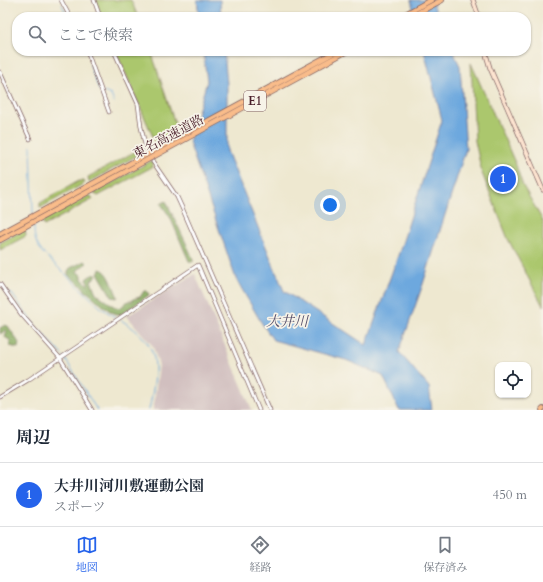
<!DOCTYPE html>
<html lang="ja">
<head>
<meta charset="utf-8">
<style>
  :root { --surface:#fff; --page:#f2f2f3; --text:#1f2937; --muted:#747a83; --line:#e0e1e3; --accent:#2563eb }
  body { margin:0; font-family:Cardo,"Noto Serif JP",serif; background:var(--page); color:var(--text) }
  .controls { position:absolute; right:12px; bottom:12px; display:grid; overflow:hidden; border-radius:8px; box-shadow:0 1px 3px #0004 }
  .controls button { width:36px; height:36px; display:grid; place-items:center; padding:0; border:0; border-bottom:1px solid var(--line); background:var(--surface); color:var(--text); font:20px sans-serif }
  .you { position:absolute; left:330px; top:205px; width:14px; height:14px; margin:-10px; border:3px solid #fff; border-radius:50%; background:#1a73e8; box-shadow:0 0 0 6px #1a73e833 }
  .badge { display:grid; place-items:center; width:26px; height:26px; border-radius:50%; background:var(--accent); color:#fff; font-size:13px; font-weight:700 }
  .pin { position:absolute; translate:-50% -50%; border:2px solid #fff; box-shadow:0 1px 4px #0006 }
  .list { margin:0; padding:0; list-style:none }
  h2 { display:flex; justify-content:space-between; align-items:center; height:52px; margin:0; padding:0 16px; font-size:17px }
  h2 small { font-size:13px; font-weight:400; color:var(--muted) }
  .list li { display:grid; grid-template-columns:26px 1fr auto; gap:12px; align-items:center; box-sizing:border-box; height:64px; padding:0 16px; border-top:1px solid var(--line) }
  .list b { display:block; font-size:15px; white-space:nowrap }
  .list p { margin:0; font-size:13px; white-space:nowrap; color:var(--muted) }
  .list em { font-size:13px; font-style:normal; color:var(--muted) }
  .icon { flex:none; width:22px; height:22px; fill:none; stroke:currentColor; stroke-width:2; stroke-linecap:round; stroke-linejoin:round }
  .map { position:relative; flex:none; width:543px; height:410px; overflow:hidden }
  .search { position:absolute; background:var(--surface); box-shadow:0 1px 3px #0004; left:12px; right:12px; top:12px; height:44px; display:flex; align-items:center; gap:10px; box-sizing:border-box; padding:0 14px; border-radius:16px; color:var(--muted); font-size:15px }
  .sheet { height:116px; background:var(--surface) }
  nav { display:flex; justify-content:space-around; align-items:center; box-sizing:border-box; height:56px; border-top:1px solid var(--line); background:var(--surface); font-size:11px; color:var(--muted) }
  nav a { display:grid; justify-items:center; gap:2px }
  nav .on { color:var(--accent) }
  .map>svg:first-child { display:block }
  .industrial { fill:#d1bfbf }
  .green { fill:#abc76d; stroke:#7a734c }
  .forest { fill:#88ac60; stroke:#696646 }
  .water { fill:#6da8de; stroke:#5c6484 }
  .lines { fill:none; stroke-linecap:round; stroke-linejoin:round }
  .stream { stroke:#6da8de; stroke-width:1 }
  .tertiary-casing { stroke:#836565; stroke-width:4.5 }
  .secondary-casing { stroke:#836565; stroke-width:5 }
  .trunk-casing { stroke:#836565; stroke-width:5.5 }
  .motorway-casing { stroke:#836565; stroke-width:6 }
  .tertiary { stroke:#fff; stroke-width:3 }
  .secondary { stroke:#fde4d0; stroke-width:3.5 }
  .trunk { stroke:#f9bc8a; stroke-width:4 }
  .motorway { stroke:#f9bc8a; stroke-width:4.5 }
  .labels { text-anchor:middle; stroke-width:3.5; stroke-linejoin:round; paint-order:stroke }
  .shield { fill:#f7f3e8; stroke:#7e5f64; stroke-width:1 }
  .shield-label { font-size:12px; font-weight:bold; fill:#4a1f2b }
  .street-label { font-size:13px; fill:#4a1f2b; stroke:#f7f3e8 }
  .water-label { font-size:14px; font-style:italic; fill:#564f6a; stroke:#f7f3e8 }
</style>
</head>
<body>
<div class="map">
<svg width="543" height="410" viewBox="0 0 543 410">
  <rect width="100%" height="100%" fill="#f7f3e8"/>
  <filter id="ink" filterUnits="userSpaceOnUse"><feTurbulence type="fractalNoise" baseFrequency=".025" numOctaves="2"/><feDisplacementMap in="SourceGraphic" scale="8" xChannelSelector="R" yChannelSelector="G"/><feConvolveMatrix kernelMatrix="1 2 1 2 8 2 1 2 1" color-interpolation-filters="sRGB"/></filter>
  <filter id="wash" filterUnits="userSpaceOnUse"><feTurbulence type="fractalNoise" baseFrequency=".012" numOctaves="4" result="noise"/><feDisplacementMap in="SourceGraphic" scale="16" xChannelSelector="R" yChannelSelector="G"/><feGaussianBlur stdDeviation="0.9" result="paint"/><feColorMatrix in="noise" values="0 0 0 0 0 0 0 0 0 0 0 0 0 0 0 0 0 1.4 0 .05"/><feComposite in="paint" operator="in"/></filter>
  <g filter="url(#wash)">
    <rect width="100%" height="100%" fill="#eee8d0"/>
    <path class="industrial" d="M195,274l57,136h-99l6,-44 -6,-20 -26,-30z"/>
    <path class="green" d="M96,0h35l7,17h-37z
      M116,51h35l27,82 -22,11z
      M471,63l45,102 7,21 20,35v85l-35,-67 -26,-66 -7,-32z
      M142,148h2l1,3 -56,31 -1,-5z
      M151,161l2,3 -1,3 -54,29 -4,-3z
      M79,181h5l1,2 -45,25v-5z
      M90,195l3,4 -49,27 -2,-5z
      M25,229l1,7 -26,14v-7z"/>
    <path class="forest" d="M166,201l20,42 7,16v3l-4,-1 -19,-44 -9,-13z
      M85,261l2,2 -9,7 -1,2 5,3v4l6,6v-3l-2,-3 4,-3 5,-2 2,1 -6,6 5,12 19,14 5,1 8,-7h5v-2l7,-2 4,-6h3l2,4 -27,19c-12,3 -27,-18 -37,-23l-1,-3 -16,-13v-4l2,-3z
      M100,269c10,2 13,19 18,28l-1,1 -5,-1 -14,-24z
      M5,325l3,1 11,17 -1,5 -8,-2v-6l-4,-2 -1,-2 2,-4 -1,-2 -6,4v-6z"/>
    <path class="water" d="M197,0h23l1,17h-22z
      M411,0h20l8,17h-24z
      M203,51h21l3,33v67l57,140 82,54 34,-95 42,-130 -18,-69h29l7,15 6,83 -43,135 -24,68 30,35 3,23h-33l-16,-34 -37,-16 -73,-20 -12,-18 -25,-43 -47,-137 18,-61z"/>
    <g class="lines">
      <path class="stream" d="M62,5l6,12
        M90,65l9,25
        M104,92l7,3 3,7
        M31,146l2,67
        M34,225c0,11 1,18 8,27l58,55 15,10
        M6,292l6,2 18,25 32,36
        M121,320c42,26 37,47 28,90
        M64,357l33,53"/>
    </g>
  </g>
  <g filter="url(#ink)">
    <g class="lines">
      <defs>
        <path id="tertiary" d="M61,0l9,17
          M94,0l6,17
          M87,51l22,61
          M114,51l24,53 3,23 5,22
          M0,72l30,67
          M153,162l24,35 6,13 87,200
          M0,284l21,30 39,44 32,52
          M0,397l28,-17 170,-115 61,145"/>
        <path id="secondary" d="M473,0l6,17
          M485,51l5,17 53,122"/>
        <path id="trunk" d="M542,410l1,-1"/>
        <path id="motorway" d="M400,17l31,-17
          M410,17l32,-17
          M0,234l337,-183
          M0,240l347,-189"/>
      </defs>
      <use href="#tertiary" class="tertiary-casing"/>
      <use href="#secondary" class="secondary-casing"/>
      <use href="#trunk" class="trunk-casing"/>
      <use href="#motorway" class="motorway-casing"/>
      <use href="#tertiary" class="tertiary"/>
      <use href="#secondary" class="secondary"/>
      <use href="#trunk" class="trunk"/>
      <use href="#motorway" class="motorway"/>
    </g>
  </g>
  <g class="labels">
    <rect class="shield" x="244" y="91" width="22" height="20" rx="3"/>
    <g class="shield-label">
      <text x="255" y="105">E1</text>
    </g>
    <g class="street-label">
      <text transform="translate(168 136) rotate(-28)" y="5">東名高速道路</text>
    </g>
    <g class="water-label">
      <text x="287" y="326">大井川</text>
    </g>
  </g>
</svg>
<div class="controls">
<button><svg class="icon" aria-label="locate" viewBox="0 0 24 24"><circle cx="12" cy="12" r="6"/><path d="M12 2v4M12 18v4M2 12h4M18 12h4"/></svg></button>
</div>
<div class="you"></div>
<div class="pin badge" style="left:503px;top:179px">1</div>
<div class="search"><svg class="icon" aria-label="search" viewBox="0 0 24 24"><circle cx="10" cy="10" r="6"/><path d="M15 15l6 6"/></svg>ここで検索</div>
</div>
<section class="sheet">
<h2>周辺<small></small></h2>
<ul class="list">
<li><span class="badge">1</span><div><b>大井川河川敷運動公園</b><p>スポーツ</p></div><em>450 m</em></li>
</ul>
</section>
<nav>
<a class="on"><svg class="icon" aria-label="map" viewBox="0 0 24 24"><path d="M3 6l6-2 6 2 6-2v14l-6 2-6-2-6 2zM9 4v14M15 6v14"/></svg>地図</a>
<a><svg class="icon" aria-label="directions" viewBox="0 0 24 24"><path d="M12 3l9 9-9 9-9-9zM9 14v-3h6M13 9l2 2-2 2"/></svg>経路</a>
<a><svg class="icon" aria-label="saved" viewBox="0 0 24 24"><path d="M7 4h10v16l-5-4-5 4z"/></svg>保存済み</a>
</nav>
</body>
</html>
